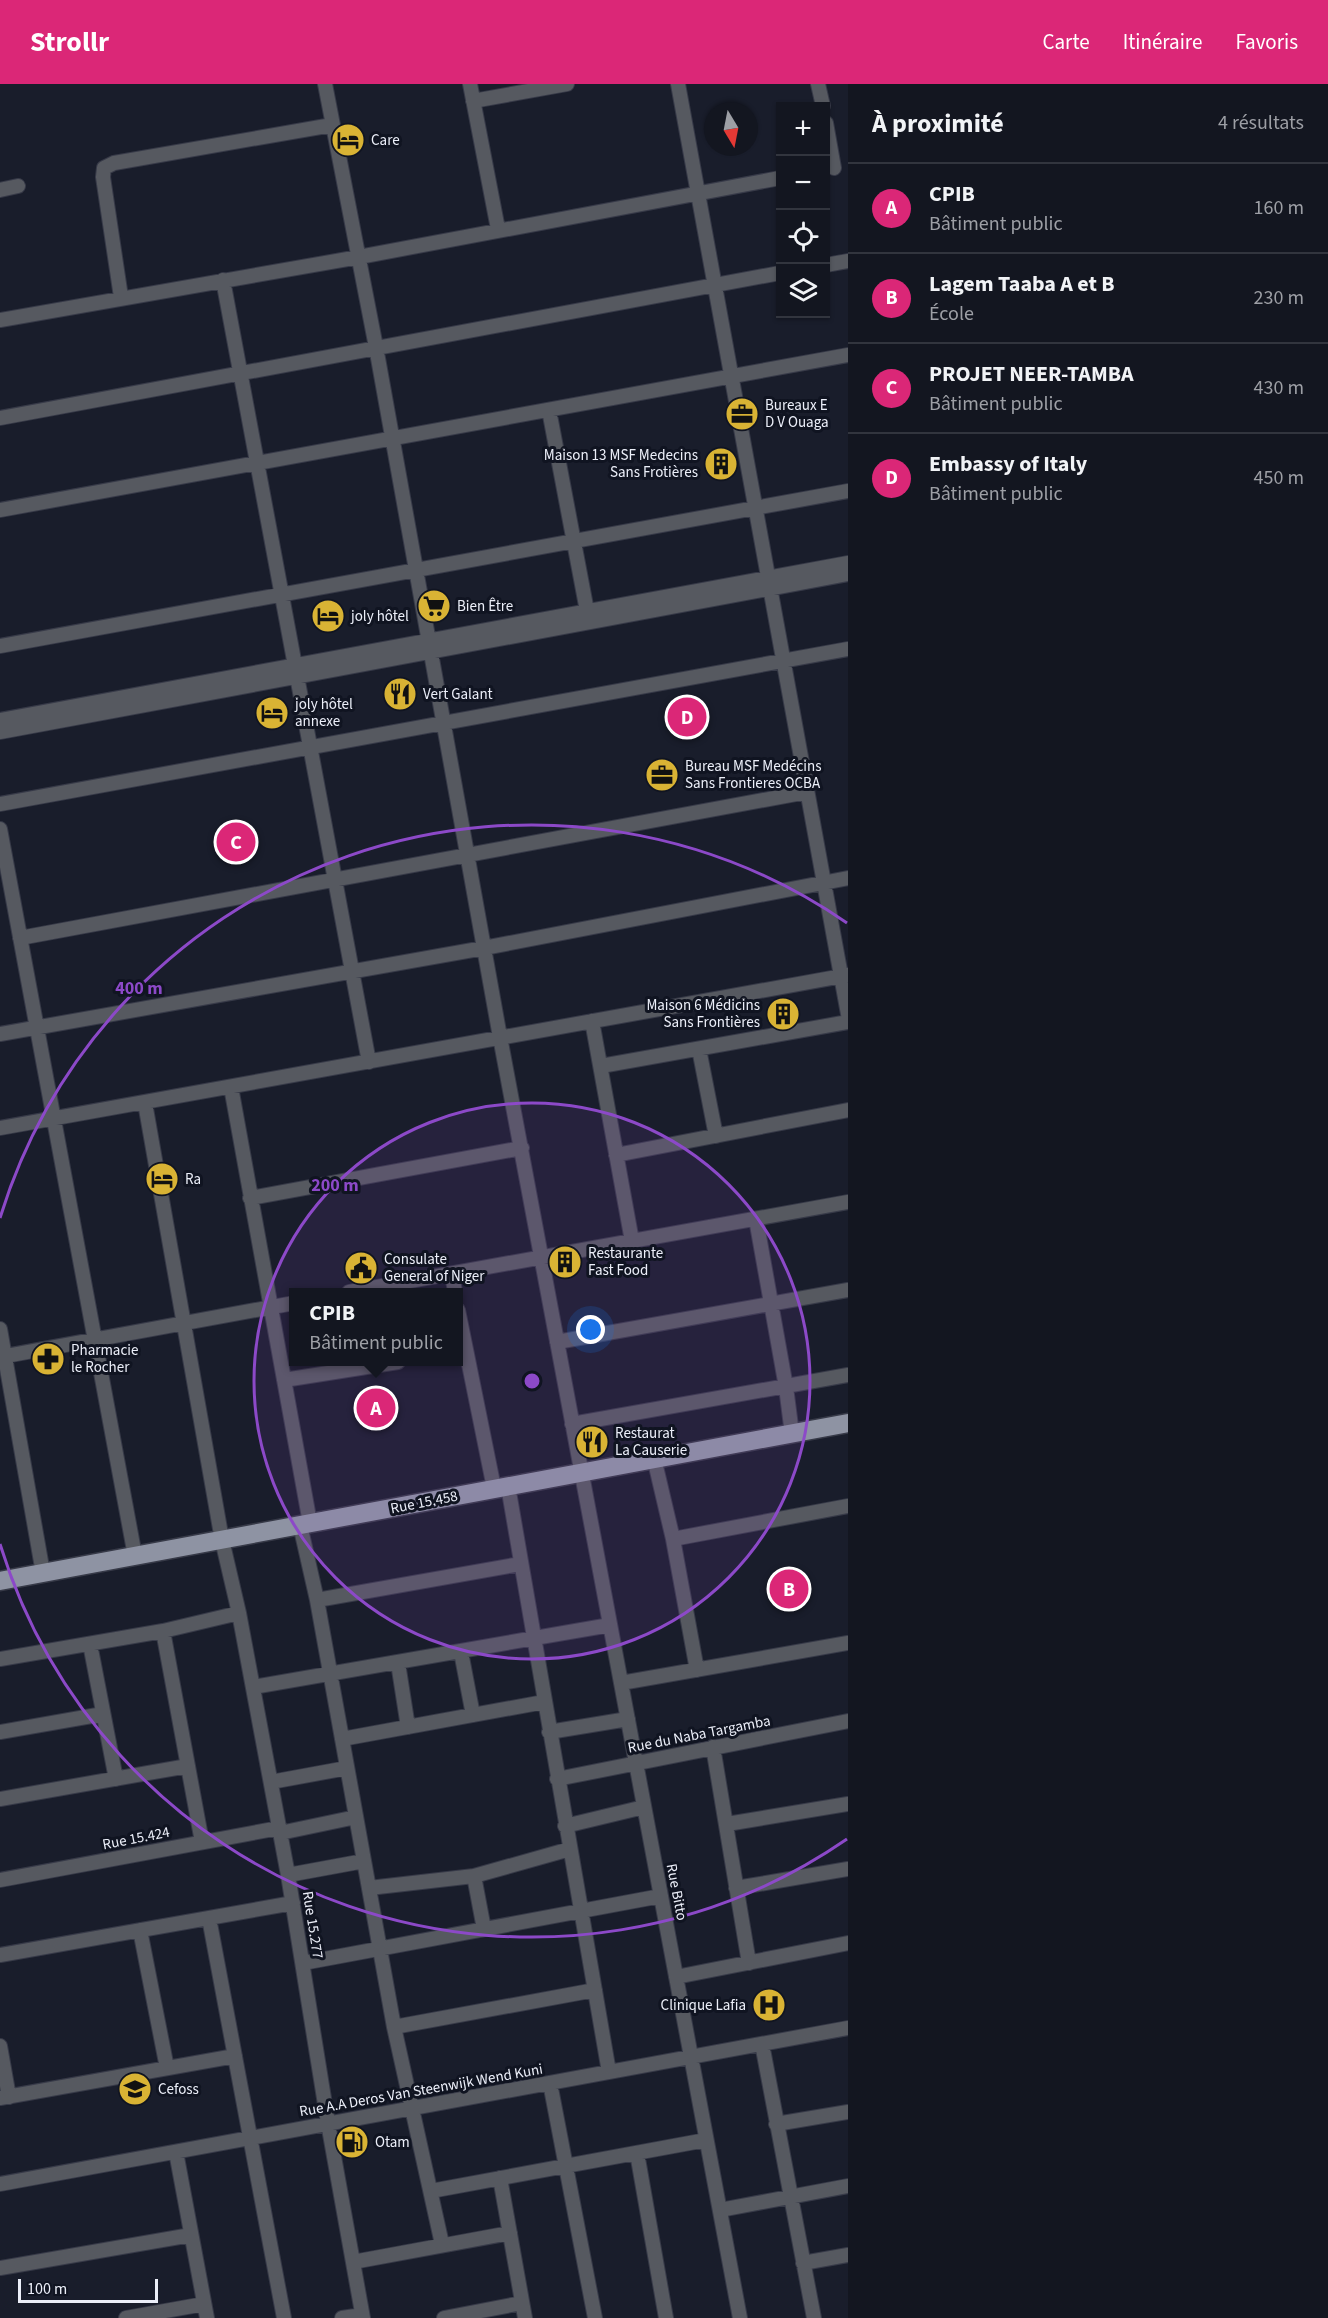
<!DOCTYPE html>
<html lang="fr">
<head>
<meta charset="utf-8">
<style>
  :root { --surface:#131620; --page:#1c1f29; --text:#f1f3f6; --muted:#9d9fa5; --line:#32353e; --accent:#db2777 }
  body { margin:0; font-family:"Source Sans 3",sans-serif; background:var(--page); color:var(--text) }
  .controls { position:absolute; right:18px; top:18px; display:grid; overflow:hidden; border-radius:0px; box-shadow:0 2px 4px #0004 }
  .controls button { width:54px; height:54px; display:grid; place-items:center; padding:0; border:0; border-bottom:2px solid var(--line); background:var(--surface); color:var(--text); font:30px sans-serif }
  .compass { position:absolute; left:704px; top:18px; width:54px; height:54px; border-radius:50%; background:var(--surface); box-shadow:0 2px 4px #0004; rotate:170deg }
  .scale { position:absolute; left:18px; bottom:15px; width:140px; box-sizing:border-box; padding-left:6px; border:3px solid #eceff9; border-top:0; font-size:16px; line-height:21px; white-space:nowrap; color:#eceff9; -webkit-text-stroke:4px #101421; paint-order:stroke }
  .you { position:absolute; left:591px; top:1246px; width:21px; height:21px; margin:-15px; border:4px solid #fff; border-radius:50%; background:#1a73e8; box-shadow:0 0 0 9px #1a73e833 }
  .badge { display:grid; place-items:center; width:39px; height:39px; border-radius:50%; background:var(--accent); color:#fff; font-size:20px; font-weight:700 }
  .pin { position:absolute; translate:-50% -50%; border:3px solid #fff; box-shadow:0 2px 6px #0006 }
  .popup { position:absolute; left:289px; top:1204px; width:174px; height:78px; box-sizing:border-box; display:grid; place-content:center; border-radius:0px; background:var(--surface); filter:drop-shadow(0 2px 4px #0005); font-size:20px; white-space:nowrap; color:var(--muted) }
  .popup b { font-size:22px; color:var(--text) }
  .popup::after { content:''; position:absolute; left:50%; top:100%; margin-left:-12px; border:12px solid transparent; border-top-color:var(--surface) }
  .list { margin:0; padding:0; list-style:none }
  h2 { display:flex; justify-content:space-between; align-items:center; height:78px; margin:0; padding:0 24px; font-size:26px }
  h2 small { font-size:20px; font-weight:400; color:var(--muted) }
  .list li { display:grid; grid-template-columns:39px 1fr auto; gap:18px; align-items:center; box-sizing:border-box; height:90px; padding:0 24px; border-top:2px solid var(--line) }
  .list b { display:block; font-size:22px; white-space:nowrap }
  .list p { margin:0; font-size:20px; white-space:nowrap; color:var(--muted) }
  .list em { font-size:20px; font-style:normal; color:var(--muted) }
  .icon { flex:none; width:33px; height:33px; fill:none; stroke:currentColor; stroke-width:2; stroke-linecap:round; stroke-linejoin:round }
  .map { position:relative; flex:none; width:848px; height:2234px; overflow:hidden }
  header { display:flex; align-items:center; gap:36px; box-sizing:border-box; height:84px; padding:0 30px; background:var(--accent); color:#fff }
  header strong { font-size:28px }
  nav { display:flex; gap:33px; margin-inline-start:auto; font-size:21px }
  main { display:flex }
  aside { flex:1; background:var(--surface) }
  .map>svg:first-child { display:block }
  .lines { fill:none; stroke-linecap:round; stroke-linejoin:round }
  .minor-casing { stroke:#373a48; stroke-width:16 }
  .major-casing { stroke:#373a48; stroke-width:21 }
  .minor { stroke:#565960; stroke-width:14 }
  .major { stroke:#8e93a3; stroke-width:18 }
  .ring { fill:none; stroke:#8c49c8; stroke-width:3 }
  .labels { text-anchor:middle; stroke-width:6; stroke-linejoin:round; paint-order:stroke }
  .poi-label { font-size:15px; fill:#eceff9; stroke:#101421; text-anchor:start }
  .street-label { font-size:15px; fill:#eceff9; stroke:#101421 }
  .centre { fill:#8c49c8; stroke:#101421; stroke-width:3 }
  .ring-label { font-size:18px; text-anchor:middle; font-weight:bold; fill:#8c49c8; stroke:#101421; stroke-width:6; stroke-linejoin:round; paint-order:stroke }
</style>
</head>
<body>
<header>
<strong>Strollr</strong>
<nav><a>Carte</a><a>Itinéraire</a><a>Favoris</a></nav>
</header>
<main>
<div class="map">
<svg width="848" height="2234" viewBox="0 0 848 2234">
  <rect width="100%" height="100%" fill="#191d2b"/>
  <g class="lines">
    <defs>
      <path id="minor" d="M325,0l51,263 124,690 240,1281
        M470,0l28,145
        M678,0l170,930
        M818,0l5,22
        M473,17l94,-17
        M826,39l8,45
        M0,106l18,-4
        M826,181l22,-4
        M223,196l146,782
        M121,213l-18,-120 1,-9 10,-5 218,-38
        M0,236l359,-63 421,-79
        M549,326l38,201
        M0,334l780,-145
        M0,426l848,-155
        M0,562l848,-155
        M0,636l848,-157
        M0,648l848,-158
        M0,720l848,-155
        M0,745l135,727
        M20,854l787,-146
        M592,937l40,220
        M0,950l484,-86 364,-70
        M699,965l17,87
        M601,982l247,-44
        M231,1003l79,436
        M145,1019l77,437 17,73 49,262 40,248 35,195
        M0,1044l848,-153
        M616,1071l232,-45
        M250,1114l272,-50
        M756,1135l30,168 6,47
        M452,1190l3,18
        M349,1208l499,-90
        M458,1226l36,178
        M0,1245l43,244
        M557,1258l291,-52
        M0,1273l294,-54
        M284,1296l114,-18
        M572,1340l276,-49
        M654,1374l19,81 24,131
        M508,1402l101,586
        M300,1441l17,75 77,427 48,217
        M673,1455l175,-33
        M317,1516l203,-36
        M163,1547l39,211
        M90,1560l26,135
        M461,1568l12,63
        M0,1575l163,-28 76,-18
        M398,1579l10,64
        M621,1599l227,-40
        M253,1603l357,-62
        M0,1648l103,-18
        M549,1648l79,-13
        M342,1655l202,-37
        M713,1663l36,216
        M557,1695l291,-58
        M271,1698l76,-14
        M0,1715l188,-33
        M727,1740l121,-20
        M565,1742l79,-19
        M280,1749l76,-16
        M288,1791l76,-14
        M474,1792l10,53
        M0,1796l279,-52
        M369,1804l105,-12 96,-27
        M736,1804l112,-19
        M209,1834l75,400
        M140,1846l27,138
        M0,1871l293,-52
        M303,1879l358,-67
        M676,1893l172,-34
        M394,1943l201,-37
        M762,1960l52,274
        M0,1962l9,51
        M550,1999l45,235
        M0,2014l235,-42
        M776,2040l72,-12
        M176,2068l31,166
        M637,2069l29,165
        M500,2094l25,140
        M0,2100l848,-156
        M431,2107l275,-51
        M720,2126l128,-24
        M353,2178l157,-29
        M803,2179l45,-8
        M0,2184l191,-33
        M126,2234l78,-14
        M342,2234l20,-3
        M444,2234l78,-15"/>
      <path id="major" d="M0,1497l848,-158"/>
    </defs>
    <use href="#minor" class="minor-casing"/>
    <use href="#major" class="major-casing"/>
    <use href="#minor" class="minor"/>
    <use href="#major" class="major"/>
  </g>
  <circle cx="532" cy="1297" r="278" fill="#8c49c8" fill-opacity=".12"/>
  <g class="ring">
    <circle cx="532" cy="1297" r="278"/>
    <path d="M847 1755A556 556 0 0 1 0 1460M0 1134A556 556 0 0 1 847 839"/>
  </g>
  <defs>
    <symbol id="hotel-disc" viewBox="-11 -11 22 22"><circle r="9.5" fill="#d9b334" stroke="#101421"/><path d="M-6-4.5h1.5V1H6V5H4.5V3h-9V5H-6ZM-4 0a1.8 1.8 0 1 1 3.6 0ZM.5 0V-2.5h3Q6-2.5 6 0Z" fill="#111"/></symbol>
    <symbol id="office-disc" viewBox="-11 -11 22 22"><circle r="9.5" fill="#d9b334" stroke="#101421"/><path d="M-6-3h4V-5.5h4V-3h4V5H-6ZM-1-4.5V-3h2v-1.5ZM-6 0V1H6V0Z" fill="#111"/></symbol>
    <symbol id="building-disc" viewBox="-11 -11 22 22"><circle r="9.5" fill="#d9b334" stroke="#101421"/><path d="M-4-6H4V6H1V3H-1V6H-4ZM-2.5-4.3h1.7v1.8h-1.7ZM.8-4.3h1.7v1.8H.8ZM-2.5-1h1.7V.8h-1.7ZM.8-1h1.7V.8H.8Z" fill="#111"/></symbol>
    <symbol id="supermarket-disc" viewBox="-11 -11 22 22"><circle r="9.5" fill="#d9b334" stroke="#101421"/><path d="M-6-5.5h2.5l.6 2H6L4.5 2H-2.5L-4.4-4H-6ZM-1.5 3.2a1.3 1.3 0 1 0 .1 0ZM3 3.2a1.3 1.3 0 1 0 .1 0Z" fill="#111"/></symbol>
    <symbol id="restaurant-disc" viewBox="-11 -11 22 22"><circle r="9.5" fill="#d9b334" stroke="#101421"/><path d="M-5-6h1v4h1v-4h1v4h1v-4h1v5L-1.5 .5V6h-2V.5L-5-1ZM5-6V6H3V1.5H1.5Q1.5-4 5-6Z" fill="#111"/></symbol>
    <symbol id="civic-disc" viewBox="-11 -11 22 22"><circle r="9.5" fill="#d9b334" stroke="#101421"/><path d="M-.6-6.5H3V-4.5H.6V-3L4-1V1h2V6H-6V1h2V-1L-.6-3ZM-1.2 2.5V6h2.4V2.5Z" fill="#111"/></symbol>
    <symbol id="pharmacy-disc" viewBox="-11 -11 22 22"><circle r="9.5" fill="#d9b334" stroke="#101421"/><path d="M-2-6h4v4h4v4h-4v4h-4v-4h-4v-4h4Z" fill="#111"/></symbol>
    <symbol id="hospital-disc" viewBox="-11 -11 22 22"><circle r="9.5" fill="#d9b334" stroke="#101421"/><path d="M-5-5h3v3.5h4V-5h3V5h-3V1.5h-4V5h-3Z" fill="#111"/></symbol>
    <symbol id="school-disc" viewBox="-11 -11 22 22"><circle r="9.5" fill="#d9b334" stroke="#101421"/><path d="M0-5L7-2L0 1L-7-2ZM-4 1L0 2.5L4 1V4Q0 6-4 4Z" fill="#111"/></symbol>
    <symbol id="fuel-disc" viewBox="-11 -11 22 22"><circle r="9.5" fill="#d9b334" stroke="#101421"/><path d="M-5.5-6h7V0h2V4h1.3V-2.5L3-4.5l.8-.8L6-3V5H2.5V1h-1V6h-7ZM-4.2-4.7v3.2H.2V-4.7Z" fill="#111"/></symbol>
  </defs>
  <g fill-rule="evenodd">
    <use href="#hotel-disc" x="329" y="37" width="38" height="38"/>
    <use href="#office-disc" x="723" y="311" width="38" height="38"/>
    <use href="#building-disc" x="702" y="361" width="38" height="38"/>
    <use href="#supermarket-disc" x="415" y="503" width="38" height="38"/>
    <use href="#hotel-disc" x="309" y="513" width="38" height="38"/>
    <use href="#restaurant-disc" x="381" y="591" width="38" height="38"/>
    <use href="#hotel-disc" x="253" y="610" width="38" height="38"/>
    <use href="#office-disc" x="643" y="672" width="38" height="38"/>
    <use href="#building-disc" x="764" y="911" width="38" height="38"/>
    <use href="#hotel-disc" x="143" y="1076" width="38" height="38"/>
    <use href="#building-disc" x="546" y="1159" width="38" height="38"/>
    <use href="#civic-disc" x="342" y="1165" width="38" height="38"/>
    <use href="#pharmacy-disc" x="29" y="1256" width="38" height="38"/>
    <use href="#restaurant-disc" x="573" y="1339" width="38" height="38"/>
    <use href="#hospital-disc" x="750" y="1902" width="38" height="38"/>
    <use href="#school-disc" x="116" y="1986" width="38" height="38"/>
    <use href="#fuel-disc" x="333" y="2039" width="38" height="38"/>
  </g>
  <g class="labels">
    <g class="poi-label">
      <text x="371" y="61">Care</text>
      <text x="765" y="326">Bureaux E<tspan x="765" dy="17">D V Ouaga</tspan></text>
      <text x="698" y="376" text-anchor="end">Maison 13 MSF Medecins<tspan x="698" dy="17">Sans Frotières</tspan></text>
      <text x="457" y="527">Bien Être</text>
      <text x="351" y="537">joly hôtel</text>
      <text x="423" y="615">Vert Galant</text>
      <text x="295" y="625">joly hôtel<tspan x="295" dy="17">annexe</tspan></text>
      <text x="685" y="687">Bureau MSF Medécins<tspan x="685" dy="17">Sans Frontieres OCBA</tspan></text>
      <text x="760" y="926" text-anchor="end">Maison 6 Médicins<tspan x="760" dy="17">Sans Frontières</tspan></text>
      <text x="185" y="1100">Ra</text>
      <text x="588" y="1174">Restaurante<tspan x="588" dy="17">Fast Food</tspan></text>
      <text x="384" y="1180">Consulate<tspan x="384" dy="17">General of Niger</tspan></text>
      <text x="71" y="1271">Pharmacie<tspan x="71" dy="17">le Rocher</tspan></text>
      <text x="615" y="1354">Restaurat<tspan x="615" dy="17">La Causerie</tspan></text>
      <text x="746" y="1926" text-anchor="end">Clinique Lafia</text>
      <text x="158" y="2010">Cefoss</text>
      <text x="375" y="2063">Otam</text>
    </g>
    <g class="street-label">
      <text transform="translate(424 1418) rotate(-11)" y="5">Rue 15.458</text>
      <text transform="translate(699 1650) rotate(-11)" y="5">Rue du Naba Targamba</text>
      <text transform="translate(136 1754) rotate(-11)" y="5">Rue 15.424</text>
      <text transform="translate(677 1808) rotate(79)" y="5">Rue Bitto</text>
      <text transform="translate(313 1841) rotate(81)" y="5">Rue 15.277</text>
      <text transform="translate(421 2006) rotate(-10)" y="5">Rue A.A Deros Van Steenwijk Wend Kuni</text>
    </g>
  </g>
  <circle cx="532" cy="1297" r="9" class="centre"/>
  <g class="ring-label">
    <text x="139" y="910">400 m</text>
    <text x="335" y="1107">200 m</text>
  </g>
</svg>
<div class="controls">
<button>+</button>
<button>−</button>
<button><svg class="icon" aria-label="locate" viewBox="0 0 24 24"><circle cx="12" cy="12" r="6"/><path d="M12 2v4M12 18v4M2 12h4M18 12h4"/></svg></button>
<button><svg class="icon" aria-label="layers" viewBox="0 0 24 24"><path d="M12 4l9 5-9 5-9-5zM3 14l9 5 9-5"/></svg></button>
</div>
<svg class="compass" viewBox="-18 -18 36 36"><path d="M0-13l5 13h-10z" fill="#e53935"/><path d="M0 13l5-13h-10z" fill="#9d9fa5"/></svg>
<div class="scale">100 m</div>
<div class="you"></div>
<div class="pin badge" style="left:376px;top:1324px">A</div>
<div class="popup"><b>CPIB</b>Bâtiment public</div>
<div class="pin badge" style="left:789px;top:1505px">B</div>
<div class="pin badge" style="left:236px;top:758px">C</div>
<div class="pin badge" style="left:687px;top:633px">D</div>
</div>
<aside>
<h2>À proximité<small>4 résultats</small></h2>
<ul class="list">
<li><span class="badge">A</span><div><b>CPIB</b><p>Bâtiment public</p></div><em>160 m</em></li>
<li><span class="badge">B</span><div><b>Lagem Taaba A et B</b><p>École</p></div><em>230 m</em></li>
<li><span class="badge">C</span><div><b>PROJET NEER-TAMBA</b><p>Bâtiment public</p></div><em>430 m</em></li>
<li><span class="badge">D</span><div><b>Embassy of Italy</b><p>Bâtiment public</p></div><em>450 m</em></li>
</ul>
</aside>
</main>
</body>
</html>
